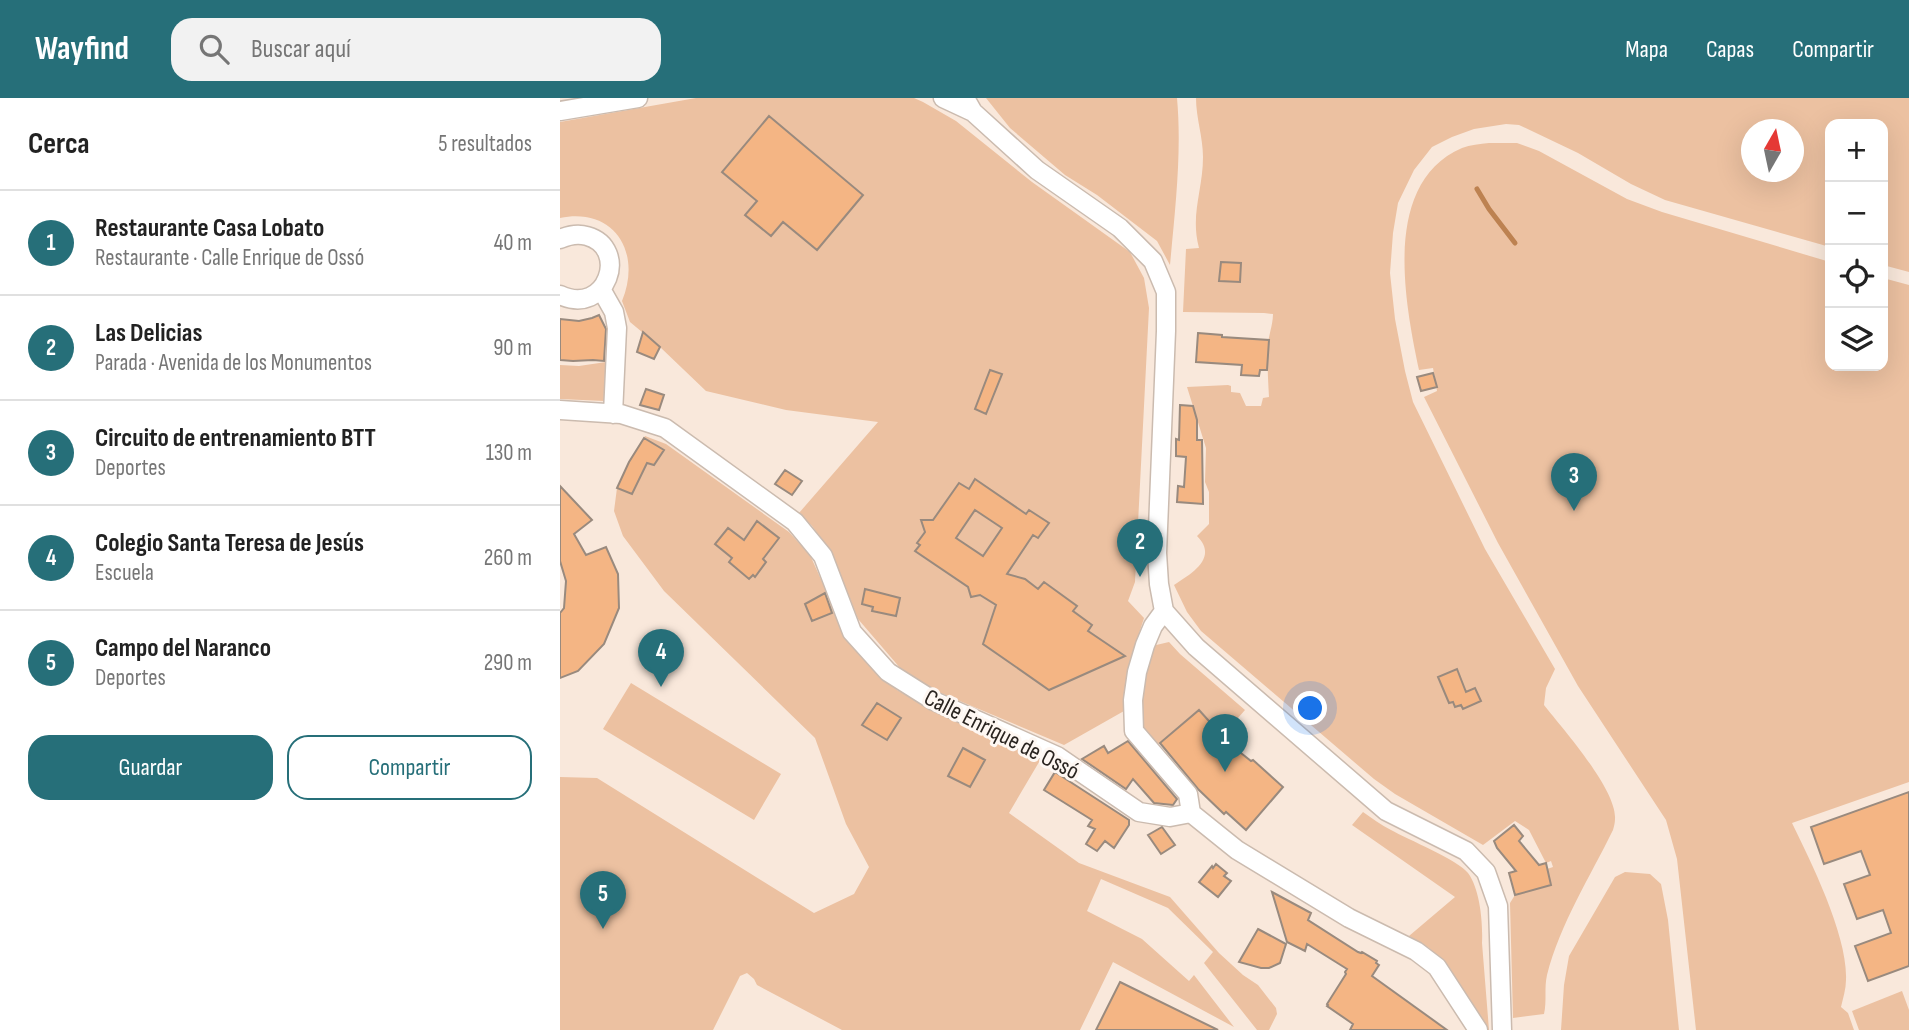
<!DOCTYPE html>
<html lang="es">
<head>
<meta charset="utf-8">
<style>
  :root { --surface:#fff; --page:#f2f2f2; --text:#222; --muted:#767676; --line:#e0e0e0; --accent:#266f79 }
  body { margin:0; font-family:"Sofia Sans Condensed",sans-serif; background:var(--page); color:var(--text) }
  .controls { position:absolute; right:21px; top:21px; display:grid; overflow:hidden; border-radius:14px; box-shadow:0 7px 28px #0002 }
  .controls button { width:63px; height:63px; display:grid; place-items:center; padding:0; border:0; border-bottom:2px solid var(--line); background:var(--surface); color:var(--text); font:35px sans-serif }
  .compass { position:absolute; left:1181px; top:21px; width:63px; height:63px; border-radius:50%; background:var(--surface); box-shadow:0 7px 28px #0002; rotate:9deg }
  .you { position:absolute; left:751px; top:611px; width:24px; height:24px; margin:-18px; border:5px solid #fff; border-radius:50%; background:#1a73e8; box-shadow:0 0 0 10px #1a73e833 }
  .badge { display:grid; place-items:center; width:46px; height:46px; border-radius:50%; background:var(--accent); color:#fff; font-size:23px; font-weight:700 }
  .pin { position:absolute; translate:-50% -58px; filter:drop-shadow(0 2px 4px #0008) }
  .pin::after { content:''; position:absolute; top:37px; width:24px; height:21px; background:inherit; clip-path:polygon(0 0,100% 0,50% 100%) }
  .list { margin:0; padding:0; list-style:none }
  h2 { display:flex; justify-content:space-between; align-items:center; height:91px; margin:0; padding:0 28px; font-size:30px }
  h2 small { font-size:23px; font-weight:400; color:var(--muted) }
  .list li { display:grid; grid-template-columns:46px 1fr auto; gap:21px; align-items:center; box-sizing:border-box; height:105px; padding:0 28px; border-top:2px solid var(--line) }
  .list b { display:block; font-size:26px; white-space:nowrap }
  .list p { margin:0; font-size:23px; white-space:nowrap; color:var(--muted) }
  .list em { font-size:23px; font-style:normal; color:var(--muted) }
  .actions { display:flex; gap:14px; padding:21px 28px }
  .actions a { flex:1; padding:16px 0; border:2px solid var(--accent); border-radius:21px; text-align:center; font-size:24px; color:var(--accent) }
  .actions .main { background:var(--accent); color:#fff }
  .icon { flex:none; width:38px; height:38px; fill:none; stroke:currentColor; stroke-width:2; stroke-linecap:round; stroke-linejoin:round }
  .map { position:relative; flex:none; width:1349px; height:932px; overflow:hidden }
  header { display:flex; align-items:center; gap:42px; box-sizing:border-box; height:98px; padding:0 35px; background:var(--accent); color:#fff }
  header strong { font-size:33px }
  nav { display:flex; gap:38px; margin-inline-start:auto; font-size:24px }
  .search { width:490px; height:63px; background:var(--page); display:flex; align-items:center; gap:18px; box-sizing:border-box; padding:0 24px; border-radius:21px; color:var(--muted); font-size:26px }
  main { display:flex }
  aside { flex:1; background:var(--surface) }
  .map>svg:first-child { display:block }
  .green { fill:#ecc1a1; fill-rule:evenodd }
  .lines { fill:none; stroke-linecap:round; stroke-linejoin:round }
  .stream { stroke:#bd8251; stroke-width:5 }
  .building { fill:#f4b584; stroke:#998a7e; stroke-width:2; fill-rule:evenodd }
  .minor-casing { stroke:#cbbbaf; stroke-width:21 }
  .minor { stroke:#fff; stroke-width:18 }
  .labels { text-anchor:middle; stroke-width:6; stroke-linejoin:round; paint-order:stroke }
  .street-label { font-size:24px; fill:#2a2420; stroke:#fef7f2 }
</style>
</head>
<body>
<header>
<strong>Wayfind</strong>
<div class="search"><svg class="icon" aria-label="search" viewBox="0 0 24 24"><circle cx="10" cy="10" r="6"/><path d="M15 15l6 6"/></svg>Buscar aquí</div>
<nav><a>Mapa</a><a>Capas</a><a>Compartir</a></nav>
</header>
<main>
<aside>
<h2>Cerca<small>5 resultados</small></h2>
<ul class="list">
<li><span class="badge">1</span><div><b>Restaurante Casa Lobato</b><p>Restaurante · Calle Enrique de Ossó</p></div><em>40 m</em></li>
<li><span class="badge">2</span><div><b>Las Delicias</b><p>Parada · Avenida de los Monumentos</p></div><em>90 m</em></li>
<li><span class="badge">3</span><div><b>Circuito de entrenamiento BTT</b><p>Deportes</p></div><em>130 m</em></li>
<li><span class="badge">4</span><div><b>Colegio Santa Teresa de Jesús</b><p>Escuela</p></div><em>260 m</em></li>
<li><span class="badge">5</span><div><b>Campo del Naranco</b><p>Deportes</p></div><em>290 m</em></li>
</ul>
<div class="actions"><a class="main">Guardar</a><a>Compartir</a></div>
</aside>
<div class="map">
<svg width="1349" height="932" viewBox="0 0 1349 932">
  <rect width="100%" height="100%" fill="#f9e8db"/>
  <path class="green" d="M136,0h218l9,4 33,19 76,61 98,70 14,26 5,30 -14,274 -7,19 16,17 -13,41 -7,52 -60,34 -128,-54 -16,-8 -19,-14 -43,-50 -26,-66 -20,-27 -13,-13 79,-91 -92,-12 -80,-19 -46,-44 -30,-25 -8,-21c20,-48 -7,-94 -62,-83v-96z
    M426,0h191c5,55 -2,112 -7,167l-13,-24 -60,-46 -32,-20 -55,-47z
    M636,0h713v174l-26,-7v-141h-53v123l-165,-47 -34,-16 -53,-31 -59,-28 -13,-1 -32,5 -22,8 -20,10 -18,23 -16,33 -5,30 -3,40 5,46 10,52 8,31 72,147 70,120 -9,19 -2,17c19,24 73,85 71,114 0,4 -1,7 -2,11 -23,47 -53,94 -66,145 -3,13 0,26 -3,39l-31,4 -3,-115 5,-8 35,-10 -3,-16 6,-2 -2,-6 -5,2 -17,-33 -14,-9 -32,24 -88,-51 -21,-15 -173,-148 -14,-19 -13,-27c17,-11 45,-27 23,-49l12,-12v-32l-4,-10 1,-34 -19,-61 41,-2 3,1v6l9,1 6,13h15l2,-8 6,-1c-1,-18 -2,-35 -1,-53 1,-10 5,-20 5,-30l-9,-1 -81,-1 3,-63 13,-1c-9,-33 4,-58 4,-91 0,-20 -7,-39 -7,-59zM1192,32h42v42h-42z
    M929,45h28l22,8 88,48 35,13 168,50v104h53v-88l26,7v497l-117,41c19,39 56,113 54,157 0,9 -3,18 -5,27l7,6 6,17h-158l-19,-171 -11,-39 -88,-134 -80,-143 -74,-146 13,-6 -4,-23 -14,2c-14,-67 -38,-187 43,-222 8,-3 18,-4 27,-5z
    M46,264l-2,39 -44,-2v-34l19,1z
    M85,338l21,8 123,88 21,23 38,84 11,15 18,19 20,17 26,15 119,52 -33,56 70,50 91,34 49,56 24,22 15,10 18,23 1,6 -8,16h-12l-53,-67 9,-11 -45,-44 -67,-29 -14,32 55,28 47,42 5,-6 40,52 -121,-65 -33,68h-238l-85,-45 -3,-6 -7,-6 -7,3 -27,54h-153v-253l37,1 217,135 40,-19 15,-27 -23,-43 -31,-86 -151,-147 -41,-55 -9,-25 3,-23 11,-25z
    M609,544l11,12 65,56 -15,17 4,12 6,6 -5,5 -36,-39 -42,34c-4,-5 -11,-11 -13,-17 -11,-23 1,-59 8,-82z
    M71,585l150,91 -27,46 -151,-91z
    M803,714c9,6 18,13 28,18 16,9 67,30 77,43 12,16 15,50 14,70l7,87h-4l-39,-63 -17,-19 -20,-12 46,-39 -103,-72z
    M1065,774l25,2 11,10 7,36 11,110h-118l3,-45 5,-29 46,-79z
    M1342,893l7,19v20h-50l-7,-19z"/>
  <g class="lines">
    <path class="stream" d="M917,91l12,20 26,34"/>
  </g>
  <path class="building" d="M209,18l94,79 -46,55 -34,-28 -12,14 -26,-21 12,-14 -35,-29z
    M661,164l20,1 -1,19 -21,-1z
    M39,217l7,14 -2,32 -11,-1 -20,1 -13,-1v-41l19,2 13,-3z
    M83,234l17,15 -6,12 -17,-7z
    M638,235l24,2v2l47,3 -2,30h-7l-1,6 -18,-1 1,-10 -46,-3z
    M430,272l12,4 -16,40 -11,-5z
    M873,275l4,14 -16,4 -4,-14z
    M86,291l18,6 -5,15 -19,-5z
    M620,307l13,1 4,14v20h5l1,64 -26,-2 1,-16 6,1 2,-30 -10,-1v-17l3,1z
    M84,340l20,12 -10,15 -7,-2 -15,31 -15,-6 12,-26z
    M225,372l17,11 -10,14 -17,-11z
    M415,381l51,35 3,-4 20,13 -11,15 -5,-3 -26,39 18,5 13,10 6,-7 33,24 -4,5 19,14 -4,6 37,25 -76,34 -66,-46 13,-39 -16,-10 -9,2 -3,-10 -53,-36 5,-6 -3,-2 8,-11 -4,-12h12l26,-37 10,6zM415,412l27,18 -19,28 -27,-18z
    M0,388l32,34 -18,14 12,21 20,-8 12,27 1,34 -15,36 -26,27 -18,7v-65l4,-5 2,-27 -6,-20z
    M197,423l22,17 -16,21 3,3 -11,15 -2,-2 -4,4 -20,-17 3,-4 -17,-14 13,-16 16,12z
    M305,491l35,9 -4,18 -24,-5 1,-4 -11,-3z
    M265,495l7,20 -20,8 -7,-17z
    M897,571l9,23 9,-4 6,13 -18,8 -2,-4 -6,2 -2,-5 -4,1 -11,-26z
    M317,605l24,15 -14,22 -25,-15z
    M639,612l36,40 1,-1 15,12 2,-1 30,27 -37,43 -20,-18 -2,2 -26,-25 -38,-46z
    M568,643l49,58 -4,6 -19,-2 -21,-24 -7,10 -44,-30 22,-13 4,7z
    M403,650l22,12 -15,27 -22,-11z
    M495,674l74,48v5l-15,23 -9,-7 -8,10 -11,-7 9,-15 -7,-3 4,-6 -48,-30z
    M1349,694v174l-41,15 -13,-35 36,-13 -8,-23 -26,9 -13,-35 26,-9 -9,-24 -37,13 -13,-37z
    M954,727l9,11 -4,5 20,24 7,-2 5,22 -36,10 -6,-22 7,-2 -19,-23 -3,-7z
    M602,729l13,18 -14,9 -13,-19z
    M656,766l11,9 -3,3 7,5 -13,16 -19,-15 13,-16 1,2z
    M712,794l39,21 -3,7 50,32 3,1 1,-1 15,9 -1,2 3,2 -7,11 75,54h-97l3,-6 -26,-18 1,-1 -1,-1 19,-30 -1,-2 2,-3 -40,-25 -2,7 -18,-9z
    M698,831l28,15 -6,19 -11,5h-8l-22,-6z
    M560,884l98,48h-122z"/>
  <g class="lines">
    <defs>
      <path id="minor" d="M383,0l30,14
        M405,0l8,14 64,58 83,58 33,33 13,31v39l-9,222 2,31 5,27 32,36 190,164 80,40 20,21 12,34 4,124
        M0,13l78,-13
        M0,141c9,-4 17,-6 27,-3 43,12 20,81 -27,59
        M41,191l13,23 3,16 -4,86
        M0,312l61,4 44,14 130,94 28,34 29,76 36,40 46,29 123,55 82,56 31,5 21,-4 46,37 112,68 67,33 21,16 41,63
        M604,513l-11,15 -8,19 -8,27 -4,28 1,31 54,63 3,19"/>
    </defs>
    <use href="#minor" class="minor-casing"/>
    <use href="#minor" class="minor"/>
  </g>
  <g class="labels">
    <g class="street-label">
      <text transform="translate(442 636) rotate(27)" y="8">Calle Enrique de Ossó</text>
    </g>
  </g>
</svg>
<div class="controls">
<button>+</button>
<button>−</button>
<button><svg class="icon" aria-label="locate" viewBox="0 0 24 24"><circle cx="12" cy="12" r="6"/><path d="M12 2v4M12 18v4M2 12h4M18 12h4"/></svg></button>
<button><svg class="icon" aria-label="layers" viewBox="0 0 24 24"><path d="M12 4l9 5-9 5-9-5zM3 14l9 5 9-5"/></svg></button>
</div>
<svg class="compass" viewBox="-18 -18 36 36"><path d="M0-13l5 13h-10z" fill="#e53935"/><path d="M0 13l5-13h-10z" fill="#767676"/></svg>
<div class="you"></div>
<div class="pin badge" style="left:665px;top:674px">1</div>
<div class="pin badge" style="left:580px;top:479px">2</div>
<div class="pin badge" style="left:1014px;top:413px">3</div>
<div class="pin badge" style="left:101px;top:589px">4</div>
<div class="pin badge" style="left:43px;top:831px">5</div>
</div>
</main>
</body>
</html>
